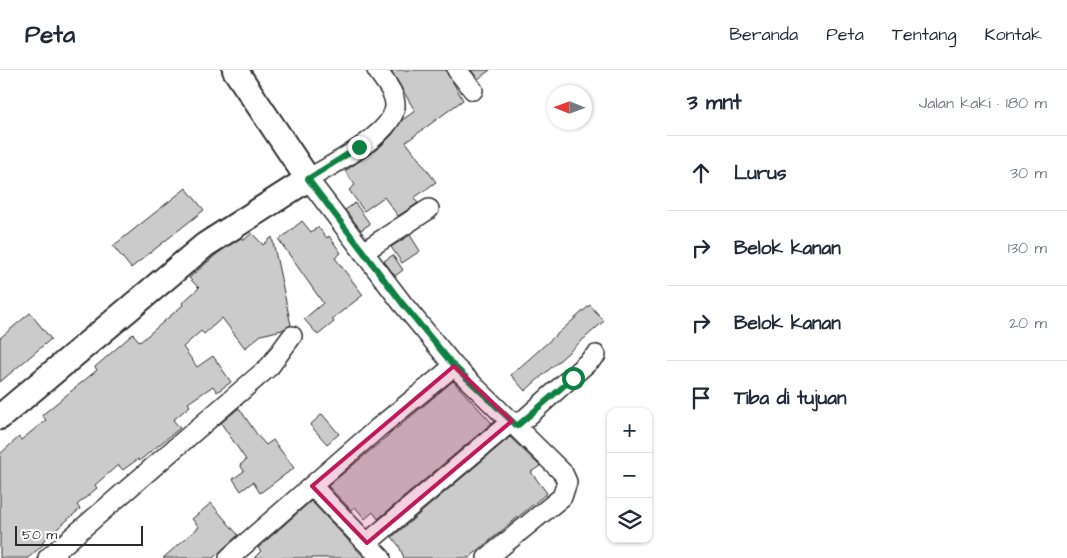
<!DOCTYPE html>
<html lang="id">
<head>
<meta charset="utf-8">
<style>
  :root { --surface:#fff; --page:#f6f6f7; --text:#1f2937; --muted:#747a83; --line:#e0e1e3 }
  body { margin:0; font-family:"Architects Daughter",sans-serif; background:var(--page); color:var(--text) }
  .controls { position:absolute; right:15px; bottom:15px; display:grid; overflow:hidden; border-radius:10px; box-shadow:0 1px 4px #0004 }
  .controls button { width:45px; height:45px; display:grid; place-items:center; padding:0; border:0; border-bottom:1px solid var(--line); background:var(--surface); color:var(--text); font:25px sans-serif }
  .compass { position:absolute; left:547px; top:15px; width:45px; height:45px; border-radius:50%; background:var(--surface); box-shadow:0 1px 4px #0004; rotate:271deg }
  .scale { position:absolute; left:15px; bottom:12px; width:128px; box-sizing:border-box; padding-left:5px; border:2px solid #2b2b2b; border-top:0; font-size:14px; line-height:18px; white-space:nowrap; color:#2b2b2b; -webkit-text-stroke:4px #fff; paint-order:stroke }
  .stop { position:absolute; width:15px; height:15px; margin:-11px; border:4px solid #0b8043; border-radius:50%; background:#fff }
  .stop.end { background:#0b8043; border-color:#fff; box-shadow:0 1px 5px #0008 }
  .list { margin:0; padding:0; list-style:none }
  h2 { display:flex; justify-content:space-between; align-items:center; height:65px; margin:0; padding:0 20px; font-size:21px }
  h2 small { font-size:16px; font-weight:400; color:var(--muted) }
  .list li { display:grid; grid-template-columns:32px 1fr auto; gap:15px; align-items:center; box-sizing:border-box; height:75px; padding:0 20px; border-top:1px solid var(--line) }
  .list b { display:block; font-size:19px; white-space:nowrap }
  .list em { font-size:16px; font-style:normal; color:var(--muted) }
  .icon { flex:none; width:28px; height:28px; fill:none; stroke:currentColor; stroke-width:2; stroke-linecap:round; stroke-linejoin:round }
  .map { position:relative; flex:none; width:667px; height:488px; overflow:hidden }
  header { display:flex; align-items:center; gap:30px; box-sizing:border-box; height:70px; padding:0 25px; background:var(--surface); border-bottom:1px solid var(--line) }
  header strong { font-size:24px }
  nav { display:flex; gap:28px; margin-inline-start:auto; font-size:18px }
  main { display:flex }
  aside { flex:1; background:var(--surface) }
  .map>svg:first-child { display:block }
  .building { fill:#cbcbcb; stroke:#2b2b2b }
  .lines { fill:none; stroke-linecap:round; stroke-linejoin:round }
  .minor-casing { stroke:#2b2b2b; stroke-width:22 }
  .tertiary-casing { stroke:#2b2b2b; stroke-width:28 }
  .minor { stroke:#fff; stroke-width:19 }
  .tertiary { stroke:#fff; stroke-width:24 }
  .route { stroke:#0b8043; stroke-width:6 }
  .marked { fill:#c2185b; fill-opacity:0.2; stroke:#c2185b; stroke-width:4; stroke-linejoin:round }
</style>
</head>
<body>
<header>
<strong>Peta</strong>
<nav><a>Beranda</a><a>Peta</a><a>Tentang</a><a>Kontak</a></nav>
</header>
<main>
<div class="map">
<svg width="667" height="488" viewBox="0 0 667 488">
  <rect width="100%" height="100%" fill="#fff"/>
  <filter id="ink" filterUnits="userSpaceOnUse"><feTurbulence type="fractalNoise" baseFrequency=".02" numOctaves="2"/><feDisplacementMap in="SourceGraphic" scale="10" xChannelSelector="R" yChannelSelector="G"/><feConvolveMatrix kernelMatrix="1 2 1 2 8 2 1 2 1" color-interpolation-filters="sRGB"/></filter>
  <g filter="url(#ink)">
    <path class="building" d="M391,0h55l17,30 -57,42 30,40 -22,16 4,5 -20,13 -14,-19 -20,14 -15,-21 6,-5 -10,-14 35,-24 12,-12 10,-15 13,-9z
      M471,0h19l-12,9z
      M186,118l18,22 -73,58 -18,-22z
      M355,133l15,21 -9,6 -16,-20z
      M302,151l9,11 7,-5 9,11 2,-2 12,17 -6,5 28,37 -31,24 2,3 -16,13 -14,-16 19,-16 -44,-63z
      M252,163l11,12 9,-8 19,88 -9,5 -21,5 -16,13 -23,-30 -18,16 -3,-3 -18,16 14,20 16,-11 18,26 -14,10 -4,-6 -25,17 2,3 -17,14 7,8 -41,33 -1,-2 -15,11 -5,-5 -23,20 2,3 -20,17 3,4 -38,33 2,2 -16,14h-28v-104l19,-17 2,3 25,-20 -4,-5 55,-45 -2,-3 38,-33 7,8 43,-37 -1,-2 17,-15 -10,-10 29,-25 24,-16 2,3z
      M410,165l10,16 -18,12 -11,-16z
      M393,185l10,15 -8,6 -11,-15z
      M590,235l14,16 -79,70 -14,-16z
      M30,243l21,26 -51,43v-44z
      M453,311l39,42 -114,96 -5,-7 -8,7 -10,-12 -4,3 -23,-24z
      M239,338l19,28 8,9 7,-5 21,28 -34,25 -7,-11 -12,9 -8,-12 11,-8 -4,-6 6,-5 -25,-37z
      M322,344l17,20 -12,10 -17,-19z
      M510,367l30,29 -9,6 16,21 -78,65h-65l-5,-12 -7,-9z
      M311,431l54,57h-111l7,-7 -3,-3z
      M211,433l27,32 -25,23h-50l36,-31 -7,-8z"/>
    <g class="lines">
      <defs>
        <path id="minor" d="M377,0c7,11 19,23 18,37 -3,28 -64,58 -87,72l94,124 52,63 109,107 4,9 -5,15 -75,61
          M457,0l16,20
          M363,182l66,-43
          M517,356l79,-71
          M312,416l69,72
          M367,473l145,-122
          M48,488l222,-192 22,-30
          M229,488l149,-130 76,-62"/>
        <path id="tertiary" d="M0,347l205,-172 103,-66 -73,-109"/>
      </defs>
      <use href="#minor" class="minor-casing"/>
      <use href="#tertiary" class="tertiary-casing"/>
      <use href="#minor" class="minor"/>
      <use href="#tertiary" class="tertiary"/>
    </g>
  </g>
  <g class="lines" filter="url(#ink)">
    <path class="route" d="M359,77l-51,32 94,124 52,63 63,60 56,-48"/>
  </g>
  <path class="marked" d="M454,296l58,55 -145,122 -55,-57z"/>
</svg>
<div class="controls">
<button>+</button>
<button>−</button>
<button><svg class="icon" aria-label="layers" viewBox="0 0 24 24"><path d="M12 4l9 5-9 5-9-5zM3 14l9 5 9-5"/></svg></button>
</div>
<svg class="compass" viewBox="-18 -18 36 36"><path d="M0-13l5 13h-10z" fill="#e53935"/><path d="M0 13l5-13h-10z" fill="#747a83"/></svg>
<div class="scale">50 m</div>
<div class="stop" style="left:573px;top:308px"></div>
<div class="stop end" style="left:359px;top:77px"></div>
</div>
<aside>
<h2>3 mnt<small>Jalan kaki · 180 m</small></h2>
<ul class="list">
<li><svg class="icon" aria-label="ahead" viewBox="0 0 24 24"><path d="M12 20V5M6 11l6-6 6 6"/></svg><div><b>Lurus</b></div><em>30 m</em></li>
<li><svg class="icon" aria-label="right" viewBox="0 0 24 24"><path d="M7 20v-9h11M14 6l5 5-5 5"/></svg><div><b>Belok kanan</b></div><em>130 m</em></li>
<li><svg class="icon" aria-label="right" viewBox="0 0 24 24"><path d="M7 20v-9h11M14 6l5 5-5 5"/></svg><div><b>Belok kanan</b></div><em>20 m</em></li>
<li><svg class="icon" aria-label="arrive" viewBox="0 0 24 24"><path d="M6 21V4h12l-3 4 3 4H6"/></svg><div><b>Tiba di tujuan</b></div></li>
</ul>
</aside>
</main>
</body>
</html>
